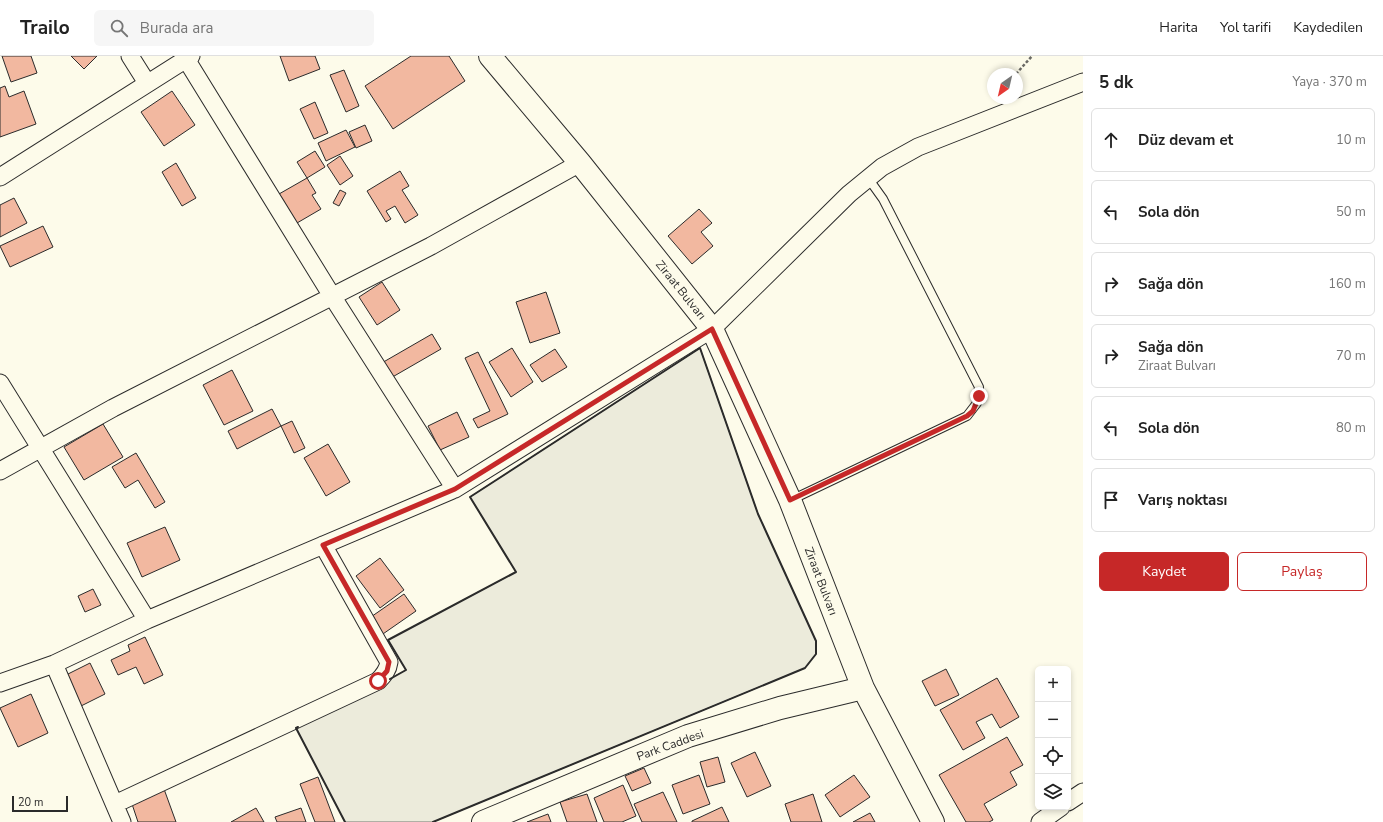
<!DOCTYPE html>
<html lang="tr">
<head>
<meta charset="utf-8">
<style>
  :root { --surface:#fff; --page:#f6f6f6; --text:#222; --muted:#767676; --line:#e0e0e0; --accent:#c62828 }
  body { margin:0; font-family:"Nunito Sans",sans-serif; background:var(--page); color:var(--text) }
  .controls { position:absolute; right:12px; bottom:12px; display:grid; overflow:hidden; border-radius:6px; box-shadow:0 2px 6px #0003 }
  .controls button { width:36px; height:36px; display:grid; place-items:center; padding:0; border:0; border-bottom:1px solid var(--line); background:var(--surface); color:var(--text); font:20px sans-serif }
  .compass { position:absolute; left:987px; top:12px; width:36px; height:36px; border-radius:50%; background:var(--surface); box-shadow:0 2px 6px #0003; rotate:214deg }
  .scale { position:absolute; left:12px; bottom:10px; width:56px; box-sizing:border-box; padding-left:4px; border:2px solid #2b2b2b; border-top:0; font-size:11px; line-height:14px; white-space:nowrap; color:#2b2b2b; -webkit-text-stroke:3px #fdfbea; paint-order:stroke }
  .stop { position:absolute; width:12px; height:12px; margin:-9px; border:3px solid #c62828; border-radius:50%; background:#fff }
  .stop.end { background:#c62828; border-color:#fff; box-shadow:0 1px 4px #0008 }
  .list { margin:0; padding:0; list-style:none }
  h2 { display:flex; justify-content:space-between; align-items:center; height:52px; margin:0; padding:0 16px; font-size:17px }
  h2 small { font-size:13px; font-weight:400; color:var(--muted) }
  .list li { display:grid; grid-template-columns:26px 1fr auto; gap:12px; align-items:center; box-sizing:border-box; height:64px; margin:0 8px 8px; padding:0 8px; border:1px solid var(--line); border-radius:6px }
  .list b { display:block; font-size:15px; white-space:nowrap }
  .list p { margin:0; font-size:13px; white-space:nowrap; color:var(--muted) }
  .list em { font-size:13px; font-style:normal; color:var(--muted) }
  .actions { display:flex; gap:8px; padding:12px 16px }
  .actions a { flex:1; padding:9px 0; border:1px solid var(--accent); border-radius:6px; text-align:center; font-size:14px; color:var(--accent) }
  .actions .main { background:var(--accent); color:#fff }
  .icon { flex:none; width:22px; height:22px; fill:none; stroke:currentColor; stroke-width:2; stroke-linecap:round; stroke-linejoin:round }
  .map { position:relative; flex:none; width:1083px; height:766px; overflow:hidden }
  header { display:flex; align-items:center; gap:24px; box-sizing:border-box; height:56px; padding:0 20px; background:var(--surface); border-bottom:1px solid var(--line) }
  header strong { font-size:19px }
  nav { display:flex; gap:22px; margin-inline-start:auto; font-size:14px }
  .search { width:280px; height:36px; background:var(--page); display:flex; align-items:center; gap:10px; box-sizing:border-box; padding:0 14px; border-radius:6px; color:var(--muted); font-size:15px }
  main { display:flex }
  aside { flex:1; background:var(--surface) }
  .map>svg:first-child { display:block }
  .green { fill:#ecebdb; stroke:#74746e }
  .building { fill:#f2b8a0; stroke:#2b2b2b }
  .lines { fill:none; stroke-linecap:round; stroke-linejoin:round }
  .lane-casing { stroke:#2b2b2b; stroke-width:10 }
  .street-casing { stroke:#2b2b2b; stroke-width:19 }
  .secondary-casing { stroke:#2b2b2b; stroke-width:24 }
  .path { stroke:#6a6964; stroke-width:2.5; stroke-dasharray:3 2; stroke-linecap:butt }
  .lane { stroke:#fdfbea; stroke-width:8 }
  .street { stroke:#fdfbea; stroke-width:17 }
  .secondary { stroke:#fdfbea; stroke-width:22 }
  .wall { stroke:#2b2b2b; stroke-width:2 }
  .route { stroke:#c62828; stroke-width:5 }
  .labels { text-anchor:middle; stroke-width:3; stroke-linejoin:round; paint-order:stroke }
  .street-label { font-size:12px; fill:#2b2b2b; stroke:#fdfbea }
</style>
</head>
<body>
<header>
<strong>Trailo</strong>
<div class="search"><svg class="icon" aria-label="search" viewBox="0 0 24 24"><circle cx="10" cy="10" r="6"/><path d="M15 15l6 6"/></svg>Burada ara</div>
<nav><a>Harita</a><a>Yol tarifi</a><a>Kaydedilen</a></nav>
</header>
<main>
<div class="map">
<svg width="1083" height="766" viewBox="0 0 1083 766">
  <rect width="100%" height="100%" fill="#fdfbea"/>
  <path class="green" d="M700,292l58,166 58,127v13l-11,14 -372,154h-88l-49,-94 110,-58 -18,-30 128,-68 -46,-75z"/>
  <path class="building" d="M2,0h29l6,17 -26,9z
    M71,0h26l-13,13z
    M280,0h35l5,13 -31,12z
    M411,0h38l16,25 -72,48 -28,-43z
    M344,14l15,36 -13,6 -16,-37z
    M5,30l4,11 15,-6 12,33 -36,13v-49z
    M172,35l23,34 -31,21 -23,-34z
    M315,46l13,31 -14,6 -14,-30z
    M365,69l7,16 -16,7 -7,-16z
    M346,74l9,17 -29,14 -8,-18z
    M315,95l10,16 -18,11 -10,-16z
    M340,100l13,20 -13,9 -13,-20z
    M176,107l20,35 -14,8 -20,-34z
    M400,115l9,15 -7,4 16,25 -13,8 -10,-17 -9,5 5,8 -5,3 -19,-31z
    M307,122l9,15 -4,2 9,14 -24,14 -18,-29z
    M340,134l6,3 -7,13 -6,-3z
    M14,142l13,25 -27,14v-32z
    M699,153l13,14 -11,9 12,14 -21,18 -24,-28z
    M43,170l10,21 -43,20 -10,-21z
    M382,226l18,28 -23,15 -18,-28z
    M546,236l14,41 -30,10 -14,-41z
    M432,278l9,15 -52,30 -9,-15z
    M512,292l21,34 -22,15 -22,-35z
    M555,293l12,18 -25,15 -12,-17z
    M478,296l30,62 -30,14 -5,-9 17,-8 -25,-53z
    M232,314l21,41 -29,14 -21,-40z
    M272,353l9,17 -44,23 -9,-18z
    M457,356l12,25 -29,13 -12,-24z
    M292,365l13,27 -11,5 -13,-27z
    M103,368l20,33 -39,23 -20,-33z
    M328,388l22,38 -24,14 -22,-38z
    M136,397l29,49 -10,6 -17,-28 -13,8 -13,-21z
    M165,471l15,33 -38,17 -15,-34z
    M380,502l24,32 -24,18 -24,-32z
    M93,533l8,16 -16,7 -7,-16z
    M404,538l12,17 -36,25 -12,-17z
    M145,581l18,38 -19,9 -8,-17 -18,8 -7,-15 19,-9 -2,-6z
    M90,607l15,31 -26,13 -15,-31z
    M946,613l13,26 -24,11 -13,-25z
    M997,622l22,39 -19,11 -8,-14 -16,8 9,16 -22,12 -23,-40z
    M31,638l17,39 -30,14 -18,-39z
    M1007,681l16,28 -13,7 7,13 -33,19 9,16 -4,2h-23l-27,-47z
    M755,696l16,34 -24,11 -16,-34z
    M718,701l7,25 -18,5 -7,-25z
    M644,712l7,15 -19,8 -7,-15z
    M699,719l11,29 -27,10 -11,-29z
    M854,719l16,22 -30,20 -15,-22z
    M318,721l17,45h-20l-15,-38z
    M623,729l13,31 -14,6h-18l-10,-24z
    M164,733l12,33h-38l-7,-21z
    M663,736l14,30h-35l-8,-18z
    M587,738l10,28h-30l-7,-20z
    M813,738l9,28h-31l-6,-18z
    M722,751l7,15h-37v-1z
    M256,752l8,14h-33z
    M301,752l5,14h-29l-2,-5z
    M870,757l5,9h-22z
    M548,758l3,8h-24z"/>
  <g class="lines">
    <defs>
      <path id="lane" d="M791,444l176,-84 10,-13 2,-16 -96,-188 -15,-21"/>
      <path id="street" d="M130,0l17,27
        M186,3l146,237 123,193
        M0,121l191,-121
        M0,327l147,237
        M0,415l113,-63 318,-162 149,-83
        M54,608l68,158
        M0,627l54,-19 93,-44 308,-131 257,-160 137,-135 33,-27 36,-20 165,-65
        M1068,746l15,-10
        M115,748l263,-123c6,-6 10,-11 11,-19l-66,-117
        M1040,766l21,-15"/>
      <path id="secondary" d="M490,0l90,107 132,166 78,171 73,188 70,134
        M483,766l205,-86 92,-28 83,-20"/>
    </defs>
    <use href="#lane" class="lane-casing"/>
    <use href="#street" class="street-casing"/>
    <use href="#secondary" class="secondary-casing"/>
    <path class="path" d="M1016,18l16,-18"/>
    <use href="#lane" class="lane"/>
    <use href="#street" class="street"/>
    <use href="#secondary" class="secondary"/>
    <path class="wall" d="M390,623l16,-9 -18,-30 128,-68 -46,-75 230,-149 58,166 58,127v13l-11,14 -372,154
      M298,671l-2,1 49,94"/>
  </g>
  <g class="lines">
    <path class="route" d="M378,625l9,-10 2,-9 -66,-117 132,-56 257,-160 78,171 177,-84 6,-5 6,-15"/>
  </g>
  <g class="labels">
    <g class="street-label">
      <text transform="translate(681 234) rotate(51)" y="4">Ziraat Bulvarı</text>
      <text transform="translate(821 525) rotate(69)" y="4">Ziraat Bulvarı</text>
      <text transform="translate(670 689) rotate(-20)" y="4">Park Caddesi</text>
    </g>
  </g>
</svg>
<div class="controls">
<button>+</button>
<button>−</button>
<button><svg class="icon" aria-label="locate" viewBox="0 0 24 24"><circle cx="12" cy="12" r="6"/><path d="M12 2v4M12 18v4M2 12h4M18 12h4"/></svg></button>
<button><svg class="icon" aria-label="layers" viewBox="0 0 24 24"><path d="M12 4l9 5-9 5-9-5zM3 14l9 5 9-5"/></svg></button>
</div>
<svg class="compass" viewBox="-18 -18 36 36"><path d="M0-13l5 13h-10z" fill="#e53935"/><path d="M0 13l5-13h-10z" fill="#767676"/></svg>
<div class="scale">20 m</div>
<div class="stop" style="left:378px;top:625px"></div>
<div class="stop end" style="left:979px;top:340px"></div>
</div>
<aside>
<h2>5 dk<small>Yaya · 370 m</small></h2>
<ul class="list">
<li><svg class="icon" aria-label="ahead" viewBox="0 0 24 24"><path d="M12 20V5M6 11l6-6 6 6"/></svg><div><b>Düz devam et</b></div><em>10 m</em></li>
<li><svg class="icon" aria-label="left" viewBox="0 0 24 24"><path d="M17 20v-9H6M10 6l-5 5 5 5"/></svg><div><b>Sola dön</b></div><em>50 m</em></li>
<li><svg class="icon" aria-label="right" viewBox="0 0 24 24"><path d="M7 20v-9h11M14 6l5 5-5 5"/></svg><div><b>Sağa dön</b></div><em>160 m</em></li>
<li><svg class="icon" aria-label="right" viewBox="0 0 24 24"><path d="M7 20v-9h11M14 6l5 5-5 5"/></svg><div><b>Sağa dön</b><p>Ziraat Bulvarı</p></div><em>70 m</em></li>
<li><svg class="icon" aria-label="left" viewBox="0 0 24 24"><path d="M17 20v-9H6M10 6l-5 5 5 5"/></svg><div><b>Sola dön</b></div><em>80 m</em></li>
<li><svg class="icon" aria-label="arrive" viewBox="0 0 24 24"><path d="M6 21V4h12l-3 4 3 4H6"/></svg><div><b>Varış noktası</b></div></li>
</ul>
<div class="actions"><a class="main">Kaydet</a><a>Paylaş</a></div>
</aside>
</main>
</body>
</html>
